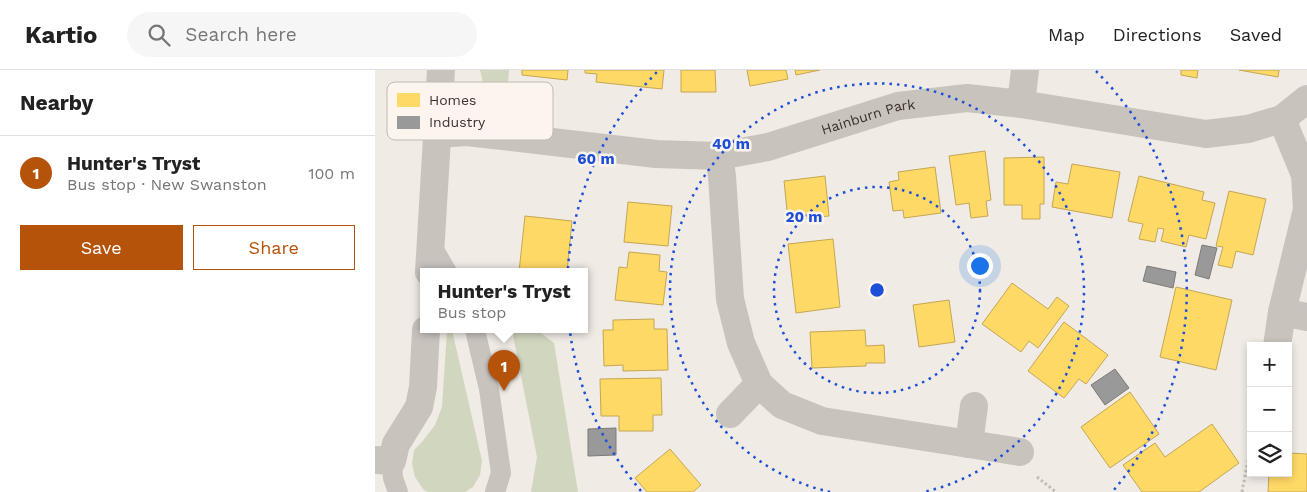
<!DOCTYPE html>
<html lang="en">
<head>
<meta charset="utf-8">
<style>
  :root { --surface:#fff; --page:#f6f6f6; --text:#222; --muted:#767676; --line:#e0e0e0; --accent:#b45309 }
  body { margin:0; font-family:"Work Sans",sans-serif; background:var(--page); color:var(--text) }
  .controls { position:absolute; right:15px; bottom:15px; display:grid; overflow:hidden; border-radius:0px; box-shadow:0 2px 8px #0003 }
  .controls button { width:45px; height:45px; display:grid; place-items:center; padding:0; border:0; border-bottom:1px solid var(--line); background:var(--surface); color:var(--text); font:25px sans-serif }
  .you { position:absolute; left:604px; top:195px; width:18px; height:18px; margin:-12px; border:4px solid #fff; border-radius:50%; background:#1a73e8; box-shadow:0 0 0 8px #1a73e833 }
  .badge { display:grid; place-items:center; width:32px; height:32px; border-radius:50%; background:var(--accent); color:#fff; font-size:16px; font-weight:700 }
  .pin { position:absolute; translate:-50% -41px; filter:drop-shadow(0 1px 2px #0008) }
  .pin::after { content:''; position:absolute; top:26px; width:18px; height:15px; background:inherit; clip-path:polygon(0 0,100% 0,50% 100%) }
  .popup { position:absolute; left:45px; top:198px; width:168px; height:65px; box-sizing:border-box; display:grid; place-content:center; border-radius:0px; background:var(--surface); filter:drop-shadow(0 1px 4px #0005); font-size:16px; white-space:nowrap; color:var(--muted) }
  .popup b { font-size:19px; color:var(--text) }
  .popup::after { content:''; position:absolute; left:50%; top:100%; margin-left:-10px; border:10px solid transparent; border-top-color:var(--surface) }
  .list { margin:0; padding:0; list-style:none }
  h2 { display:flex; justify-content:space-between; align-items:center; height:65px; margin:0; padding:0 20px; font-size:21px }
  h2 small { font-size:16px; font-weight:400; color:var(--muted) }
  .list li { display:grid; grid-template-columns:32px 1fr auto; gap:15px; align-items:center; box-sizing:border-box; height:75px; padding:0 20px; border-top:1px solid var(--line) }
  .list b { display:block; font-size:19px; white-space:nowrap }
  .list p { margin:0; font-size:16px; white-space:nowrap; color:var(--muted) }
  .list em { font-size:16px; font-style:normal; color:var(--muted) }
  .actions { display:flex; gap:10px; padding:15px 20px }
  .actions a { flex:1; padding:11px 0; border:1px solid var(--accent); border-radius:0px; text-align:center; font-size:18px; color:var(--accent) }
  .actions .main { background:var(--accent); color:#fff }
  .icon { flex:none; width:28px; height:28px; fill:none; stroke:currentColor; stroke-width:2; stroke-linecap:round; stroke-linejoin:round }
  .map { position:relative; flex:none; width:932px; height:422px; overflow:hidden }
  header { display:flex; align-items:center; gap:30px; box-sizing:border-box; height:70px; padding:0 25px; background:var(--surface); border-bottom:1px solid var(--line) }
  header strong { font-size:24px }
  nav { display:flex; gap:28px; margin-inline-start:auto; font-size:18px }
  .search { width:350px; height:45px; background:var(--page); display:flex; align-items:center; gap:12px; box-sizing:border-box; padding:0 18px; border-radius:28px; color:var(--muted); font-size:19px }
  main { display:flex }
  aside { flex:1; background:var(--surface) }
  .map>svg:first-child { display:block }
  .green { fill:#d1d6bf }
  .homes { fill:#ffd966; stroke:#c4a654 }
  .industry { fill:#999; stroke:#7d7a78 }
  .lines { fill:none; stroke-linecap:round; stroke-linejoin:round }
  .path { stroke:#c2bbb6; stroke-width:3; stroke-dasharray:2.5 2.5; stroke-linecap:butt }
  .lane { stroke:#c9c3be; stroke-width:20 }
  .street { stroke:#c9c3be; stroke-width:28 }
  .ring { fill:none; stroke:#1d4ed8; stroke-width:2.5; stroke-dasharray:2.5 5 }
  .labels { text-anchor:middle; stroke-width:5; stroke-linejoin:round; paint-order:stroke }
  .street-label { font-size:14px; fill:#3b302b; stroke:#fbf5ee }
  .key { fill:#fbf5ee; stroke:#c1bab4; stroke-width:1 }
  .key-label { font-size:14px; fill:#3b302b }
  .centre { fill:#1d4ed8; stroke:#fbf5ee; stroke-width:2.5 }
  .ring-label { font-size:15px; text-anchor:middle; font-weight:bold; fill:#1d4ed8; stroke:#fbf5ee; stroke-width:5; stroke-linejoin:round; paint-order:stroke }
</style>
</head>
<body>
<header>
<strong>Kartio</strong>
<div class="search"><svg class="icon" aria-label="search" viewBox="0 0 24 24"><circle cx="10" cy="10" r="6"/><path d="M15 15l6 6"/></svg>Search here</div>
<nav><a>Map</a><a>Directions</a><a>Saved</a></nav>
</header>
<main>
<aside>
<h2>Nearby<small></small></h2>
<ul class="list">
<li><span class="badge">1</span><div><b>Hunter's Tryst</b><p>Bus stop · New Swanston</p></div><em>100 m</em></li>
</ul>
<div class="actions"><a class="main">Save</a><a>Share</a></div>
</aside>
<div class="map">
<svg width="932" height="422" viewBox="0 0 932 422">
  <rect width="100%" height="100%" fill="#f0ebe5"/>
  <path class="green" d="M105,0h29l-3,38 -20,-13z
    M72,260h5l30,131 -2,14 -7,12 -8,5h-37l-5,-3 -8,-12 -3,-13 2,-14 8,-8 13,-17 7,-18z
    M137,260h25l17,13 24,149h-47l6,-35z"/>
  <path class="homes" d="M147,0h46l-1,10 -45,-5z
    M210,0h79l-2,19 -66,-7 1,-8 -12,-1z
    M306,0h34l1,22h-35z
    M372,0h39l2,9 -38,7z
    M420,0h25l-24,5z
    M806,0h17l-1,8 -16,-3z
    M864,0h40l-1,7z
    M610,81l6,49 -5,1 2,15 -17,2 -2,-15 -13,2 -7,-49z
    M669,87v47h-4v15h-18v-14h-18v-47z
    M697,94l48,8 -8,46 -60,-11 4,-25 12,2z
    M560,97l6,46 -37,5 -1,-8 -10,1 -4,-29 10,-2 -1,-8z
    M450,106l4,40 -41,4 -4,-39z
    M764,106l65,16 -2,8 13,3 -9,36 -17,-4 -3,12 -25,-6 3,-12 -6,-1 -3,14 -16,-3 4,-15 -15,-3z
    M854,121l37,8 -13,56 -17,-4 -4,17 -14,-3 5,-18 -7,-1z
    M253,132l44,4 -4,40 -44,-4z
    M150,146l47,5 -5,51h-48z
    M458,169l7,68 -44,6 -8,-69z
    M254,182l31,3 -1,16 8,1 -4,33 -48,-5 4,-33 8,1z
    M637,213l36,26 9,-12 12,9 -31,42 -9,-7 -8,11 -39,-28z
    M801,217l56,13 -16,70 -56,-13z
    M574,230l6,42 -36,5 -6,-42z
    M279,249v10h13l1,41 -45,1v-6l-19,1 -1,-36h10v-10z
    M689,252l44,33 -22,29 -7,-5 -15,19 -36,-27z
    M490,260l1,16 18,-1 1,18h-19v3l-54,2 -2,-36z
    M286,308l1,37h-9v16h-34v-15h-18l-1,-37z
    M755,322l29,42 -49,34 -29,-41z
    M837,354l27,39 -40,29h-57l-19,-27 32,-22 10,14z
    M295,379l31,36 -8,7h-46l-12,-14z
    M913,383l19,1v38h-39l1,-19h19z"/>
  <path class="industry" d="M827,175l15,3 -8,31 -14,-4z
    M772,196l29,6 -3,16 -30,-7z
    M740,299l14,19 -24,17 -14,-20z
    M241,358v27l-28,1v-27z"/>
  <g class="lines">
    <path class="path" d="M662,407l19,15
      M867,422l9,-47"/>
    <path class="lane" d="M55,173l17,29
      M100,260l14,59 12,84 -6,19
      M17,391l1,17 5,14"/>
    <g class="street">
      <path d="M646,34l4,-34"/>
      <path d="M907,49l23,56 2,34"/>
      <path id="s1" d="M61,64l31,-2 189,22 63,2 49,-9 130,-41 69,-8 54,6 185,30 42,-5 34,-10 25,-20"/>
      <path d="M344,86l3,20 8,123 11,44 18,41 23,21 40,16 198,31"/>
      <path d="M54,202l12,-202"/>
      <path d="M907,242l25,5"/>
      <path d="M902,276l5,-34 25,-103"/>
      <path d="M355,344l29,-30"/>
      <path d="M594,374l5,-38"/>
      <path d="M0,390l17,1 4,-17 23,-37 4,-20 3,-57"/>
    </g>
  </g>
  <g class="ring">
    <circle cx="502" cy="220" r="103"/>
    <path d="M455 422A207 207 0 1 1 549 422"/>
    <path d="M266 421A310 310 0 0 1 283 1M721 1A310 310 0 0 1 738 421"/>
  </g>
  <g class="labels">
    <g class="street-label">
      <text dy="5" stroke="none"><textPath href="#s1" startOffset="439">Hainburn Park</textPath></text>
    </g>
  </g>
  <rect x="12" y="12" width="166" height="58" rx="8" class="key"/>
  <rect x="22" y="23" width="23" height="14" fill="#ffd966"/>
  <rect x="22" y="46" width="23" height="13" fill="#999"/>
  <g class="key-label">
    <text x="54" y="35">Homes</text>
    <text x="54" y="57">Industry</text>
  </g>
  <circle cx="502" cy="220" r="8" class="centre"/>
  <g class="ring-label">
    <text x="356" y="79">40 m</text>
    <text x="221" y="94">60 m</text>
    <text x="429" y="152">20 m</text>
  </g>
</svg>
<div class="controls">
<button>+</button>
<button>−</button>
<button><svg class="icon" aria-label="layers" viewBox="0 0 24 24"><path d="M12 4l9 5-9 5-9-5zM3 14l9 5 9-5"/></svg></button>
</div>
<div class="you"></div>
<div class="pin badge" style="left:129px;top:321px">1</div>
<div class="popup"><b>Hunter's Tryst</b>Bus stop</div>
</div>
</main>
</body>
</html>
